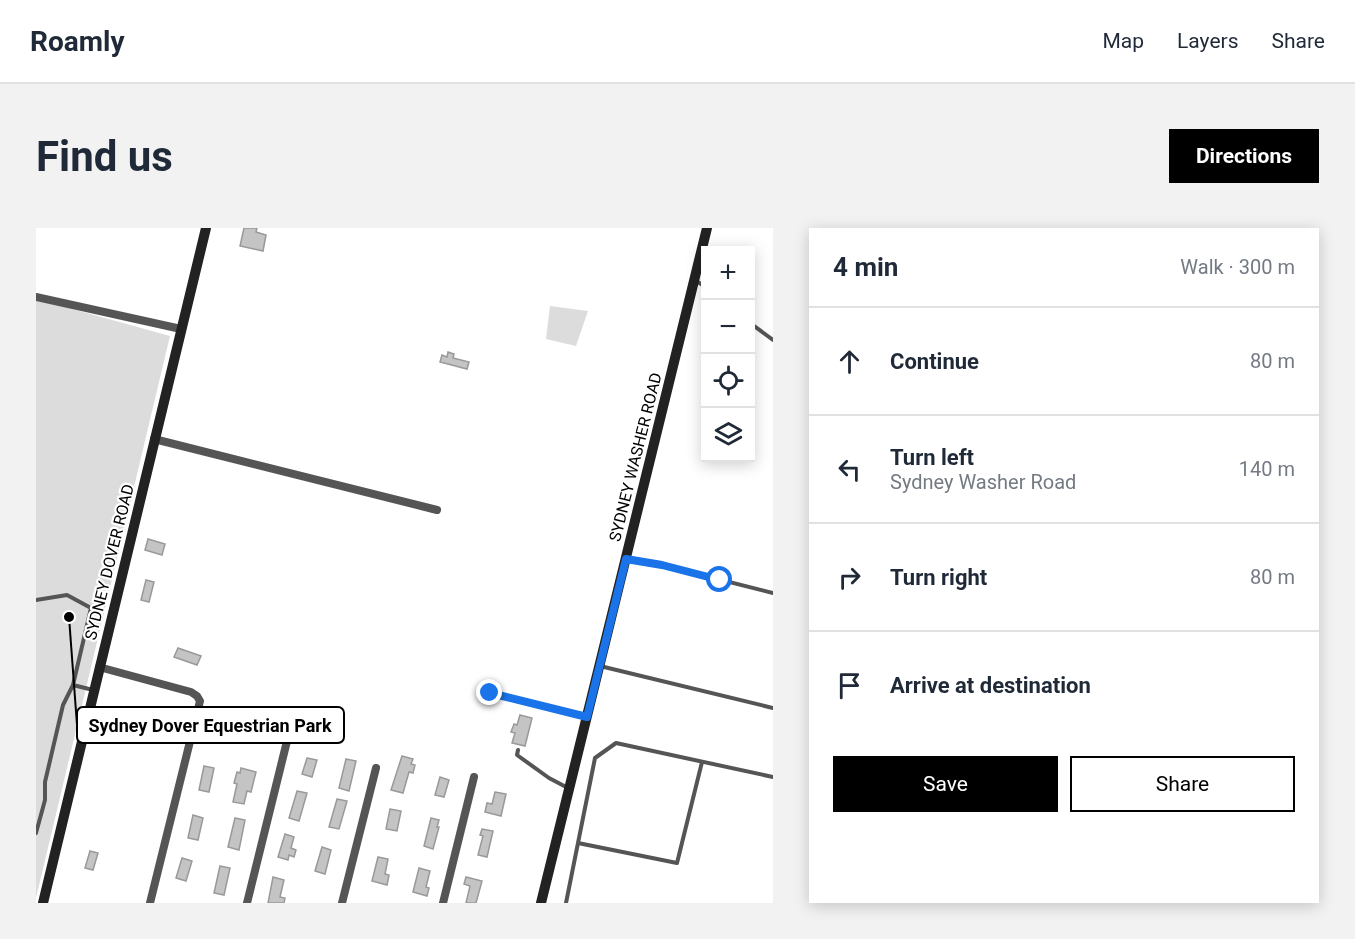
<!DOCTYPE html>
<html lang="en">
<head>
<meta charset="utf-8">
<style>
  :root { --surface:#fff; --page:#f2f2f3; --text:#1f2937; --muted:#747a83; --line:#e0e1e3; --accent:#000 }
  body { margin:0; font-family:Roboto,sans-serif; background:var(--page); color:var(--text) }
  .controls { position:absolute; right:18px; top:18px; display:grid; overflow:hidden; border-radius:0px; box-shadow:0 3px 15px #0003 }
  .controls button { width:54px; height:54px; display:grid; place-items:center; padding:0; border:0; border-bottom:2px solid var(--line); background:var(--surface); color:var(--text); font:30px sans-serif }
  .stop { position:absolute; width:18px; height:18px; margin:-14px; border:4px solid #1a73e8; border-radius:50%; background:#fff }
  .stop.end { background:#1a73e8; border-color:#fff; box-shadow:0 2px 6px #0008 }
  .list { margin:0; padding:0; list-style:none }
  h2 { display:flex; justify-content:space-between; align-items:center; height:78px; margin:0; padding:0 24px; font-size:26px }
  h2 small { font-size:20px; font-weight:400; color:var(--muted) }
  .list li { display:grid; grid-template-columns:39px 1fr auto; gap:18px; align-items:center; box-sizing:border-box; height:108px; padding:0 24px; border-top:2px solid var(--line) }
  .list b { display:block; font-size:22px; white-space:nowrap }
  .list p { margin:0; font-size:20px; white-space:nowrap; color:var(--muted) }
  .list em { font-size:20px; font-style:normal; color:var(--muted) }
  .actions { display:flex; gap:12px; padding:18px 24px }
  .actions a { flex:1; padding:14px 0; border:2px solid var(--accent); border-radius:0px; text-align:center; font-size:21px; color:var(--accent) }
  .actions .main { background:var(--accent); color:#fff }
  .icon { flex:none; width:33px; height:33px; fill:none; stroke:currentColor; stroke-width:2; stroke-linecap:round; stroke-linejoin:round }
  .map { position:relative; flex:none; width:737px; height:675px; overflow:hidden; border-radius:0px }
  header { display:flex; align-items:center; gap:36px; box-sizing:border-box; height:84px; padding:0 30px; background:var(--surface); border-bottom:2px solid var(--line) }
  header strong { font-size:28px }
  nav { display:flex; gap:33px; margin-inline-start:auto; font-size:21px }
  .intro { display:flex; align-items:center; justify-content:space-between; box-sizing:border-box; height:144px; padding:0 36px }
  h1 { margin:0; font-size:42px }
  .button { padding:15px 27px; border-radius:0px; background:var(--accent); color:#fff; font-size:21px; font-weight:700 }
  main { display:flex; gap:36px; padding:0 36px }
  aside { flex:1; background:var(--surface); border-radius:0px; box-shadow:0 3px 15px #0003 }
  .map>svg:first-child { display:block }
  .green { fill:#dcdcdc }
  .building { fill:#c4c4c4; stroke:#999; stroke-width:1.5 }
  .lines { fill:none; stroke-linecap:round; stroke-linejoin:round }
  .lane { stroke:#555; stroke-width:4 }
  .street { stroke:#555; stroke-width:8 }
  .secondary { stroke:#222; stroke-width:10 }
  .route { stroke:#1a73e8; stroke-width:8 }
  .labels { text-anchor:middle; stroke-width:4.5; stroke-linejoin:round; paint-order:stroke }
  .street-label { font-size:16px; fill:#000; stroke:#fff }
  .leader { fill:none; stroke:#000; stroke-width:2 }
  .callout-dot { fill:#000; stroke:#fff; stroke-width:2 }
  .callout { fill:#fff; stroke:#000; stroke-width:2 }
  .callout-label { font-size:18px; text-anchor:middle; font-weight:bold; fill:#000 }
</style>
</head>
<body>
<header>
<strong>Roamly</strong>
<nav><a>Map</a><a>Layers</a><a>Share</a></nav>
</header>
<div class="intro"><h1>Find us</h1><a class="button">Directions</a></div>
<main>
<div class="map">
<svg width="737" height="675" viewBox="0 0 737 675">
  <rect width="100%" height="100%" fill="#fff"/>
  <path class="green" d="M0,71l134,37 -134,562z
    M514,78l38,5 -12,35 -30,-7z"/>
  <path class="building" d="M208,0h13l-1,4 10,3 -3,16 -23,-5z
    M412,124l6,2 -1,4 16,4 -2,7 -27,-7 2,-7 5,2z
    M112,311l17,5 -3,11 -17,-5z
    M110,352l8,2 -5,20 -8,-2z
    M142,420l23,8 -4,9 -23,-8z
    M484,487l12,3 -7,28 -13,-3 3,-10 -4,-1 3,-8 3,1z
    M366,528l11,3 -2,5 4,1 -2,8 -4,-1 -6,21 -12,-3z
    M271,530l10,2 -5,17 -10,-3z
    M310,531l10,2 -7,30 -10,-3z
    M168,538l10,2 -5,24 -10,-2z
    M205,540l15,4 -5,20 -4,-1 -3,13 -11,-2 4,-18 -3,-1 3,-11 3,1z
    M404,549l9,3 -5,17 -9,-2z
    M261,563l10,2 -8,28 -10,-3z
    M459,564l11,2 -5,22 -16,-4 2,-9 5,1z
    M301,571l10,2 -8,28 -10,-2z
    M354,581l11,2 -4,20 -11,-2z
    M157,587l10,3 -5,22 -10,-2z
    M199,590l10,2 -6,30 -11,-3z
    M395,590l8,2 -2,7h2l-6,22 -9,-3z
    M446,601l11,2 -6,26 -9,-2 5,-19 -3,-1z
    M249,606l9,3 -3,11 5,2 -2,7 -5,-2 -1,5 -10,-3z
    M286,619l9,3 -6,24 -10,-3z
    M54,623l8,2 -5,17 -8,-2z
    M342,629l10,2 -3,15 4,1 -2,10 -15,-4z
    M146,630l10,3 -6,20 -10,-3z
    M184,638l10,2 -6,27 -10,-2z
    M383,640l11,3 -4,16 3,1 -2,8 -14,-4z
    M237,649l11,3 -4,17 5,1 -1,5h-16z
    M430,649l16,4 -6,22h-10l4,-17 -6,-2z"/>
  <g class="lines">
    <path class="lane" d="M660,53l10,6
      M714,95l23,17
      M590,331l36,6 111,28
      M0,372l31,-5 24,13 -18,77 20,5
      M564,438l173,42
      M454,465l96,23
      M482,522l-1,5 32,23 19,10
      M0,605l9,-33v-18l18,-77 10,-20
      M542,615l99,20 25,-101
      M530,675l29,-145 21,-15 157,34"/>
    <path class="street" d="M0,69l145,32
      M118,211l283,71
      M63,439l92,25 6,4 3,5 -50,202
      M211,675l42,-170
      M306,675l34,-135
      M407,675l31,-126"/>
    <path class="secondary" d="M7,675l163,-675
      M505,675l166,-675"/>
  </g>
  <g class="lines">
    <path class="route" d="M454,465l97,24 39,-158 36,6 58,15"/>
  </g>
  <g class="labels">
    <g class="street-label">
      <text transform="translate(599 229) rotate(-76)" y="6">SYDNEY WASHER ROAD</text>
      <text transform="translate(73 334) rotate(-76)" y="6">SYDNEY DOVER ROAD</text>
    </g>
  </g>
  <path class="leader" d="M33 389L41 497"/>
  <circle class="callout-dot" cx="33" cy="389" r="6"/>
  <rect class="callout" x="41" y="479" width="267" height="36" rx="6"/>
  <g class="callout-label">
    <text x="174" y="504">Sydney Dover Equestrian Park</text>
  </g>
</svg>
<div class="controls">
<button>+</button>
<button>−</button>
<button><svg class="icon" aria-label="locate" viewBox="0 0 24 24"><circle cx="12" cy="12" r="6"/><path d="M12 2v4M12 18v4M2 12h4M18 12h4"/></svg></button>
<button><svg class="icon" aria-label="layers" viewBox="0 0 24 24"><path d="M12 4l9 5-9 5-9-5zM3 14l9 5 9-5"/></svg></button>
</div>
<div class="stop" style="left:684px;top:352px"></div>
<div class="stop end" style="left:454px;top:465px"></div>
</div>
<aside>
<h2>4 min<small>Walk · 300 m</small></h2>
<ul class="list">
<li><svg class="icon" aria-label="ahead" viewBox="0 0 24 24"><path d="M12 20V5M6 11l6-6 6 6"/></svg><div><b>Continue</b></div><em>80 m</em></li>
<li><svg class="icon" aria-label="left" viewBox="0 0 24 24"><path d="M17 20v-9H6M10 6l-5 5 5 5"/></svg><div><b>Turn left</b><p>Sydney Washer Road</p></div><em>140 m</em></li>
<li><svg class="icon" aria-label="right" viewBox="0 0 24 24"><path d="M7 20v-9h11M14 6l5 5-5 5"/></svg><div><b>Turn right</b></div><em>80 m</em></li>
<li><svg class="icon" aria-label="arrive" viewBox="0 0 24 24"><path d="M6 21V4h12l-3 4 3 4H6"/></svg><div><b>Arrive at destination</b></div></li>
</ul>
<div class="actions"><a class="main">Save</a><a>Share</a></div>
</aside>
</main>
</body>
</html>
